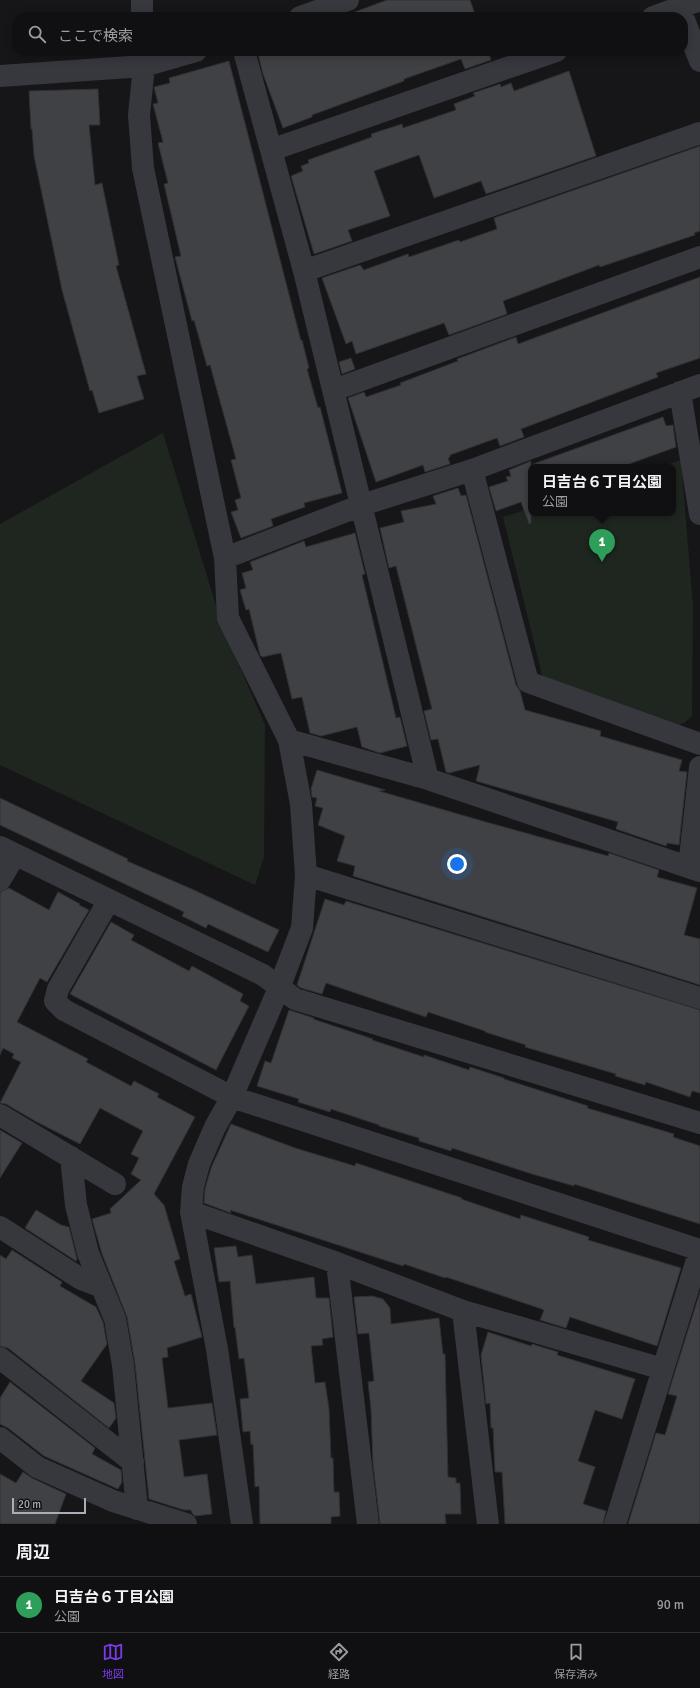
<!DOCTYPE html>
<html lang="ja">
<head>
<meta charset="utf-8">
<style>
  :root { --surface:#101012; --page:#1e1e20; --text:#f1f3f6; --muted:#9c9d9f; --line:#303032; --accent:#7c3aed }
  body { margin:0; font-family:Signika,"Noto Sans JP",sans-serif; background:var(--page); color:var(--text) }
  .scale { position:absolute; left:12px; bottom:10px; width:74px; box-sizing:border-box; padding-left:4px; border:2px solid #a8adb8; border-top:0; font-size:11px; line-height:14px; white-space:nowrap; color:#a8adb8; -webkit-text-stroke:3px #111113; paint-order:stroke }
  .you { position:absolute; left:457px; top:864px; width:14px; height:14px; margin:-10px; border:3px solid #fff; border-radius:50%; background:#1a73e8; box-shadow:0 0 0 6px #1a73e833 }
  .badge { display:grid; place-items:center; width:26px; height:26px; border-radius:50%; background:var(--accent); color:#fff; font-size:13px; font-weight:700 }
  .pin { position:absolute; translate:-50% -33px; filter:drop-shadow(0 1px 2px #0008) }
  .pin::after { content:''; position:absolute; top:21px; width:14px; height:12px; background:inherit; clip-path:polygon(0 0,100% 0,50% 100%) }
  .popup { position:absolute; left:528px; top:464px; width:148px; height:52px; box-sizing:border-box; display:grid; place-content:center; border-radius:8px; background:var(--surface); filter:drop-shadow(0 1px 3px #0005); font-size:13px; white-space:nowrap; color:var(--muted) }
  .popup b { font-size:15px; color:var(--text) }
  .popup::after { content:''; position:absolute; left:50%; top:100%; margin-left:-8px; border:8px solid transparent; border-top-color:var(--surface) }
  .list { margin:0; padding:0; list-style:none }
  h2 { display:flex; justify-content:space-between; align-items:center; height:52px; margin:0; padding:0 16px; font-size:17px }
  h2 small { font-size:13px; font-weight:400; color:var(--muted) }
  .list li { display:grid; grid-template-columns:26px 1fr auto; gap:12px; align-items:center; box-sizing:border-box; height:56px; padding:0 16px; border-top:1px solid var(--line) }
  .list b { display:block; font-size:15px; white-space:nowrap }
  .list p { margin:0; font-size:13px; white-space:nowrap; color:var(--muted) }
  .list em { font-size:13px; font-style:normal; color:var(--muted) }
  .icon { flex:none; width:22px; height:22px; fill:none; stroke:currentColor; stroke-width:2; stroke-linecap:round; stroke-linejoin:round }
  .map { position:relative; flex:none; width:700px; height:1524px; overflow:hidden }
  .search { position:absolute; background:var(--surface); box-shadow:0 2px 10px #0003; left:12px; right:12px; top:12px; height:44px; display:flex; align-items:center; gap:10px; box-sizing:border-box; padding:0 14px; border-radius:16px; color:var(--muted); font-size:15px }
  .sheet { height:108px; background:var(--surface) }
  nav { display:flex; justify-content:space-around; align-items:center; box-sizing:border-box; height:56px; border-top:1px solid var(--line); background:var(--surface); font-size:11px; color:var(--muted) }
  nav a { display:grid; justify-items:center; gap:2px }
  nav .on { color:var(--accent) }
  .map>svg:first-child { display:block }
  .green { fill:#1e261f }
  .building { fill:#404145; stroke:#303034 }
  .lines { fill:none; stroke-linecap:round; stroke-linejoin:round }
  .street { stroke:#37383d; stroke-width:22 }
</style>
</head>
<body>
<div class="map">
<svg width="700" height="1524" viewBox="0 0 700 1524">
  <rect width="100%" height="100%" fill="#161618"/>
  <path class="green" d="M163,433l61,198 41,94 -1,132 -9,28 -255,-120v-241z
    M681,460l12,146 -1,110 -8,7 -7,2 -127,-41 -8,-9 -39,-158 28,-9v5h142v-46h-13z"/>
  <path class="building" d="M387,0h83l6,17h-123l-1,-4z
    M268,51h220l3,9 -26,9 -4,-10 -57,20v2l-92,34v2l-29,11 -20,-54 -5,-20z
    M229,61l72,280 1,-1 7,28 -2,1 11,39 2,-1 22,86 -38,10 1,4 -34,12 2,7 -32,12 -10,-26 7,-2 -3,-10 6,-2 -10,-38 5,-1 -26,-94 -3,1 -13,-46 -2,1 -17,-64 6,-1 -17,-72 4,-1 -10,-40 5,-1 -10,-38 5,-1 -4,-16 16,-4 -1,-5z
    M569,71l27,85 -110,38 -5,-13 -47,17 -15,-43 -45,16 16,45 -42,14 4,11 -38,13 -23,-78 12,-5 -2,-5 8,-3 -1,-3 64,-23 -1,-3 31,-10 1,4 53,-18 -2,-6 21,-8 -2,-3 27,-9 1,3 10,-4 3,8z
    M98,89l2,36h-11l6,60 7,-2 17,82 -3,1 30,108 -9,2 7,23 -45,14 -7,-23 -2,1 -28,-101 -28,-134 -2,-27h-1l-2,-38z
    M700,146v85l-6,2 1,2 -95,32 -1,-2 -96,36 4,13 -58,21 -5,-12 -88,31 -4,-13 -6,3 -24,-66 38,-13 4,5 44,-16 1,3 50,-17 1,2 37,-13 -3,-11z
    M700,277v81l-44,15 2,4 -137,52 3,8 -24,9 -3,-8 -47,17v2l-2,1 2,6 -25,8 -2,-7 -47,17 -28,-84 16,-6 2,5 35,-12 -1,-2 58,-22 -1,-2 59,-22 2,7z
    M351,358l4,11 -13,5 -3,-12z
    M663,417l3,9 7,-1 3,22 -55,20h-87l-1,-3z
    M531,461v62l-2,1 -8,-22 -25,9 -7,-24 19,-6 -2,-4 5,-1 -2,-6z
    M458,488l3,8 5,-1 50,190 4,6 5,19 76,21 -1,5 82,24 -3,11 8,1 -8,73 -12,-2 -1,3 -50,-17 2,-7 -142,-41 4,-16 -31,8 -3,-1 -8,-33 -7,1 -7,-29 8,-2 -36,-143 -7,2 -9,-40 24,-6 -3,-11 35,-7 -3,-8z
    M355,533l10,41 -3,1 34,143 4,-1 7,29 -27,7 -18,-6 -5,-20 -36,9 -11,-3 -8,-36 -10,2 -11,-46 -19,4 -2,-2 -11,-46 -3,1 -6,-20 6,-2 -4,-15 11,-3 -3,-8 54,-21 2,6z
    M317,770l68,20 -6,1 100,29 129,36 1,-3 50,17 -2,7 40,11 -13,47 16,4v46l-347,-109 2,-10 -18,-5 8,-25 -27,-11 5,-17 -8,-2 2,-8 -5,-1 -1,-8z
    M0,798l128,61 -1,2 67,29 85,40 -11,22 -60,-28 -2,4 -24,-12 2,-4 -184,-87z
    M9,888l40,22 9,-18 22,12 -1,1 10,5 -42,72 -7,-4 -23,44 71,37 -2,3 45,24 3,-5 25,13 -2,3 38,20 -41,77 10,11 16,54 -6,2 11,35 6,-2 11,43 -35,11 1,9 -6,1 6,50 44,-5 5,32 -38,5 5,37 23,-3 5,40 -17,2 -3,-3 -1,-3h-7l-35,-11 -14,-135 -8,-47 -25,-63 -10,-35 19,-6 -1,-4 31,-29 -10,-6 8,-16 -8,-4 12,-23 -43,-23 -20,36 -45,-23 -29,-17 -6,-1 21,-41 -9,-4 2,-4 -11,-6 -3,7v-163z
    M325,899l19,6 2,-4 354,109v83l-8,-2 -2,6 -44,-15 -1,3 -30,-9 1,-2 -91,-27 1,-2 -41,-13v-1l-57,-19 -2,5 -100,-34 -4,11 -21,-6 -4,-3z
    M111,922l23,13 -3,5 58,31 3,-5 51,28 -3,7 9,5 -33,64 -146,-76z
    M289,1010l25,8 -1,1 60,20 -1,1 52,17v-2l45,15 1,-3 34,11v1l84,27 -1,2 87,26 -1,3 27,9v78l-126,-40v2l-42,-12 -80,-26 -1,3 -32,-10v-3l-40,-12v-1l-48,-16 -1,3 -32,-10 1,-3 -42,-13 8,-25 6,2z
    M231,1124l64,24 60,18 1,-3 106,35 -1,1 59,20 1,-4 68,22 -1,3 93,28 -24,78 -87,-29 -4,11 -26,-8 4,-10 -5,-2 -93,-31 -1,1 -41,-14 -1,2 -173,-56 1,3 -27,-10 1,-14 6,-21z
    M0,1130l22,13 -22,35z
    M36,1210l25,15 8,2 8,32 -1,2 -51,-33z
    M236,1246l2,11 14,-2 4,29 58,-7 2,21h13l4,39 -11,2 1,6 -12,1 4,37 10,-1 4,27 2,49h2l1,34h5l1,24 -9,1v7h-71l-1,-38 -4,1 -2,-43 -2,1 -1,-14 -7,1 -3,-33 9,-1 -5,-40 -5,1 -4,-32 -1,1 -4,-47 -11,1 -5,-34z
    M12,1250l50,32 -2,4 36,21 7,15 4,22 -26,37 33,22 2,15 -7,10 -101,-80 -8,-2v-91l6,4z
    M700,1292v232h-72l28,-91 9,2 12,-39 -9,-2z
    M372,1296l11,3 7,9 1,16 48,-6 4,36h2l3,123 8,1v5h4l1,31h-16l1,10h-66l-7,-60 -2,-55 -3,-27 6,-1 -5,-48 -11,1 -4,-37z
    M488,1332l43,14 1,-2 26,8 -1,3 78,24 -13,40 -27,-9 -17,51 17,6 -12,37 23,7 -3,13h-98l-3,-52h-7l-2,-44h-2l-1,-25 -4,1 -5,-49z
    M10,1382l85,66 -3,6 29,16 1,12 -4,7 -74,-33 -36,-28 -8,-4v-26z
    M23,1472l9,6 34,16 -11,30h-55v-50l16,9z"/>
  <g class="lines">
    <path class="street" d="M142,0v17
      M300,17l48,-17
      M653,17l47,-17
      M683,17l17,44
      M144,51v15l-5,49 4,53 82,390 3,60 61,122 12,64 5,71 -4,53 -23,60 -47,109 -17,30 -16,37 -6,23 -2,25 26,137 25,175
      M244,51l60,220 124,508
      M0,76l144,-10 52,-15
      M271,150l285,-99
      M304,271l396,-138
      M334,390l366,-133
      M680,392l20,122
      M472,470l56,212 172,62
      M225,558l137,-53 110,-35 228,-85
      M289,740l139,39 272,92
      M0,847l263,128 32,24 405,124
      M689,867l11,-100
      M306,875l394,123
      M0,880l15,-25
      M109,900l-51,89 -3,12 9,9 168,87 468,153
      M0,1115l115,69
      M71,1157l5,48 12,48 27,66 8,46 14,144
      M191,1212l146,51 126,48 200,58
      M0,1227l81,52 21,8
      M337,1263l31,261
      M463,1311l25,213
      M0,1358l133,104
      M0,1438l37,29 76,34 73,23
      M615,1524l85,-274"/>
  </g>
</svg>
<div class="scale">20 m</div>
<div class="you"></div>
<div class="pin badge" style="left:602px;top:562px;background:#2e9e5b">1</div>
<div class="popup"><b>日吉台６丁目公園</b>公園</div>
<div class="search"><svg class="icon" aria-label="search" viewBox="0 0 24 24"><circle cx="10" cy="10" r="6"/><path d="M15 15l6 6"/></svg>ここで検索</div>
</div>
<section class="sheet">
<h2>周辺<small></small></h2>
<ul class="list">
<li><span class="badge" style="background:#2e9e5b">1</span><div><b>日吉台６丁目公園</b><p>公園</p></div><em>90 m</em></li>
</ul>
</section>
<nav>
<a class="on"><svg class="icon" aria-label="map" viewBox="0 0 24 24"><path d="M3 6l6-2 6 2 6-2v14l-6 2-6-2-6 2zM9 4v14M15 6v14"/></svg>地図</a>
<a><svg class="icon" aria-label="directions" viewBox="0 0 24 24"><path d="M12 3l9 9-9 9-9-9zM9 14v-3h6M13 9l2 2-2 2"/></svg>経路</a>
<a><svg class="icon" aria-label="saved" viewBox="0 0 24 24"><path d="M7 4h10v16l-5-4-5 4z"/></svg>保存済み</a>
</nav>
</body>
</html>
